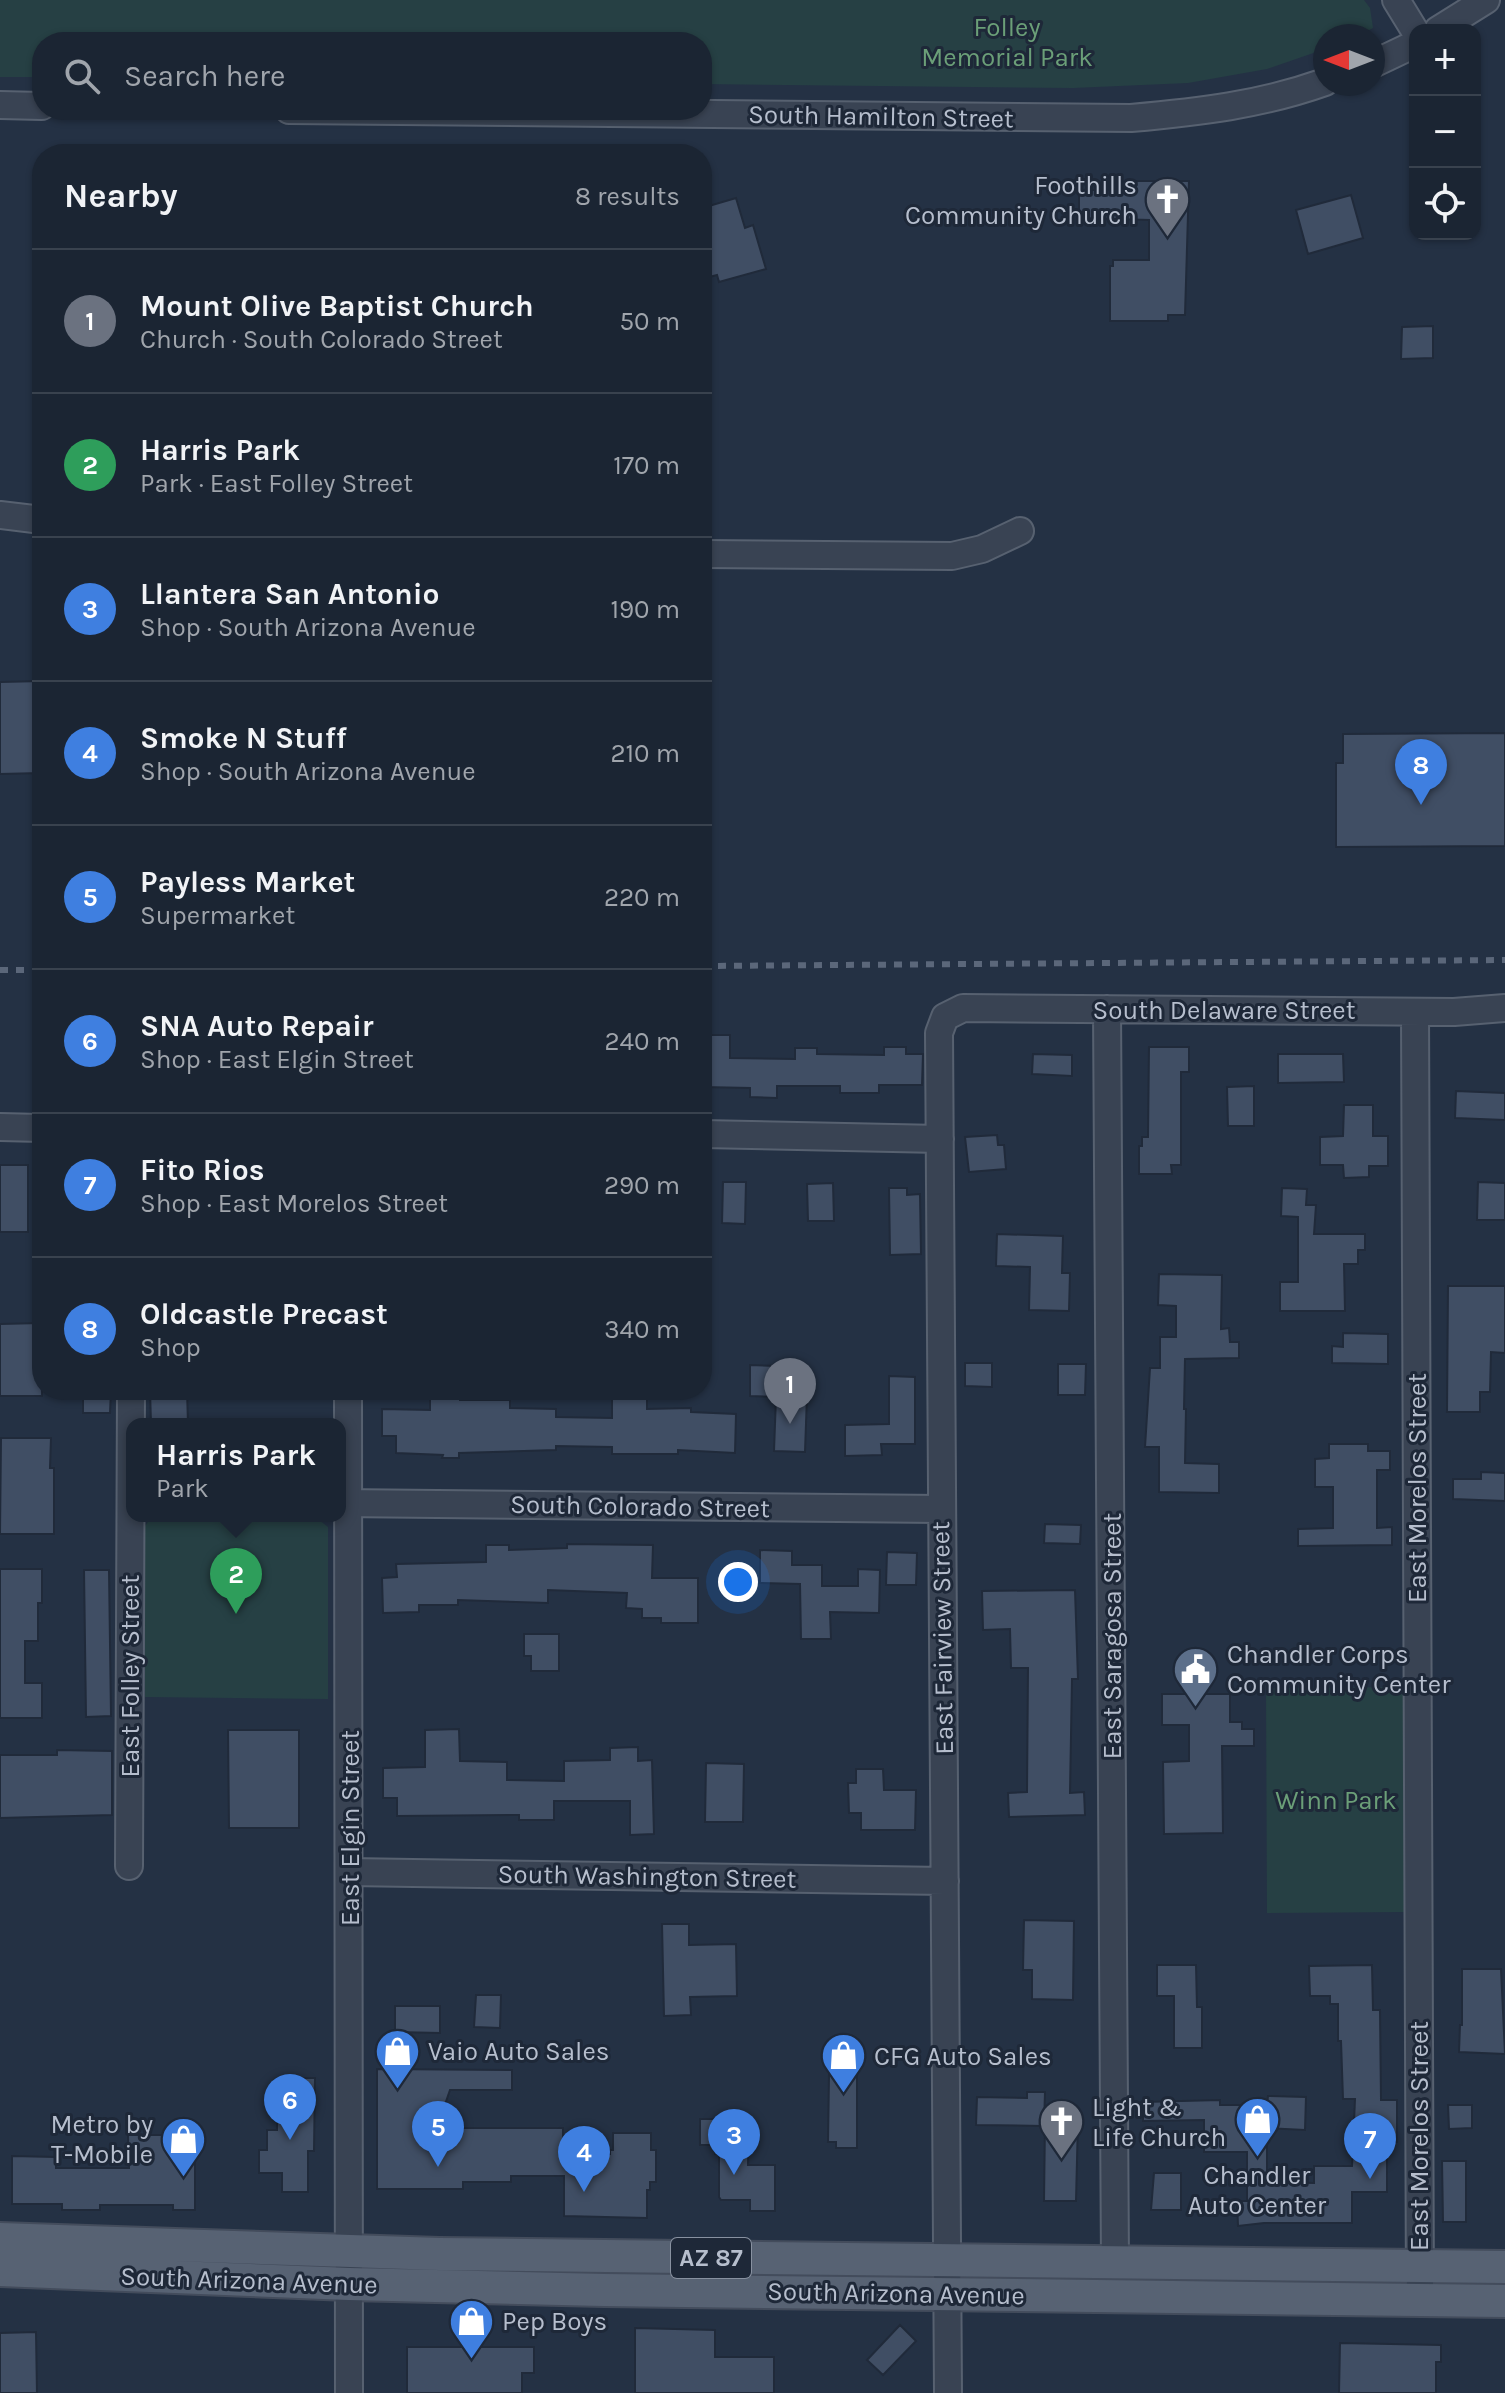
<!DOCTYPE html>
<html lang="en">
<head>
<meta charset="utf-8">
<style>
  :root { --surface:#1b2533; --page:#28313f; --text:#f1f3f6; --muted:#a0a5ac; --line:#39424e; --accent:#89b4ff }
  body { margin:0; font-family:Karla,sans-serif; background:var(--page); color:var(--text) }
  .controls { position:absolute; right:24px; top:24px; display:grid; overflow:hidden; border-radius:16px; box-shadow:0 2px 6px #0004 }
  .controls button { width:72px; height:72px; display:grid; place-items:center; padding:0; border:0; border-bottom:2px solid var(--line); background:var(--surface); color:var(--text); font:40px sans-serif }
  .compass { position:absolute; left:1313px; top:24px; width:72px; height:72px; border-radius:50%; background:var(--surface); box-shadow:0 2px 6px #0004; rotate:270deg }
  .you { position:absolute; left:738px; top:1582px; width:28px; height:28px; margin:-20px; border:6px solid #fff; border-radius:50%; background:#1a73e8; box-shadow:0 0 0 12px #1a73e833 }
  .badge { display:grid; place-items:center; width:52px; height:52px; border-radius:50%; background:var(--accent); color:#fff; font-size:26px; font-weight:700 }
  .pin { position:absolute; translate:-50% -66px; filter:drop-shadow(0 2px 4px #0008) }
  .pin::after { content:''; position:absolute; top:42px; width:28px; height:24px; background:inherit; clip-path:polygon(0 0,100% 0,50% 100%) }
  .popup { position:absolute; left:126px; top:1418px; width:220px; height:104px; box-sizing:border-box; display:grid; place-content:center; border-radius:16px; background:var(--surface); filter:drop-shadow(0 2px 6px #0005); font-size:26px; white-space:nowrap; color:var(--muted) }
  .popup b { font-size:30px; color:var(--text) }
  .popup::after { content:''; position:absolute; left:50%; top:100%; margin-left:-16px; border:16px solid transparent; border-top-color:var(--surface) }
  .list { margin:0; padding:0; list-style:none }
  h2 { display:flex; justify-content:space-between; align-items:center; height:104px; margin:0; padding:0 32px; font-size:34px }
  h2 small { font-size:26px; font-weight:400; color:var(--muted) }
  .list li { display:grid; grid-template-columns:52px 1fr auto; gap:24px; align-items:center; box-sizing:border-box; height:144px; padding:0 32px; border-top:2px solid var(--line) }
  .list b { display:block; font-size:30px; white-space:nowrap }
  .list p { margin:0; font-size:26px; white-space:nowrap; color:var(--muted) }
  .list em { font-size:26px; font-style:normal; color:var(--muted) }
  .icon { flex:none; width:44px; height:44px; fill:none; stroke:currentColor; stroke-width:2; stroke-linecap:round; stroke-linejoin:round }
  .map { position:relative; flex:none; width:1505px; height:2393px; overflow:hidden }
  .search { position:absolute; background:var(--surface); box-shadow:0 2px 6px #0004; left:32px; top:32px; width:680px; height:88px; display:flex; align-items:center; gap:20px; box-sizing:border-box; padding:0 28px; border-radius:32px; color:var(--muted); font-size:30px }
  .panel { position:absolute; background:var(--surface); box-shadow:0 2px 6px #0004; left:32px; top:144px; width:680px; height:1256px; border-radius:32px }
  .map>svg:first-child { display:block }
  .green { fill:#264044 }
  .building { fill:#404e64; stroke:#202a3a; stroke-width:2 }
  .lines { fill:none; stroke-linecap:round; stroke-linejoin:round }
  .minor-casing { stroke:#576170; stroke-width:30 }
  .major-casing { stroke:#434c5c; stroke-width:36 }
  .minor { stroke:#394353; stroke-width:26 }
  .major { stroke:#576273; stroke-width:32 }
  .rail { stroke:#5b677a; stroke-width:6; stroke-dasharray:8 8; stroke-linecap:butt }
  .labels { text-anchor:middle; stroke-width:6; stroke-linejoin:round; paint-order:stroke }
  .shield { fill:#1e2838; stroke:#8891a0; stroke-width:2 }
  .shield-label { font-size:24px; font-weight:bold; fill:#b6becd }
  .park-label { font-size:26px; fill:#6b9f78; stroke:#1e2838 }
  .street-label { font-size:26px; fill:#b6becd; stroke:#1e2838 }
  .poi-label { font-size:26px; fill:#b6becd; stroke:#1e2838; text-anchor:start }
</style>
</head>
<body>
<div class="map">
<svg width="1505" height="2393" viewBox="0 0 1505 2393">
  <rect width="100%" height="100%" fill="#243144"/>
  <path class="green" d="M0,0h1364l6,8 3,20 -15,8h-33v13l-58,20 -79,14 -115,5 -371,-4v-42h-660v35h-42z
    M152,1516l166,3 10,8v172l-183,-2v-171z
    M1404,1687l1,225 -138,1 -1,-225z"/>
  <path class="building" d="M1133,181h56l-4,134h-17v6h-58v-55h3v-6h36v-40l-70,-2v-28h54z
    M1351,195l12,43 -55,16 -12,-44z
    M736,198l9,30 8,-3 13,44 -47,13 -2,-7 -15,4v-71z
    M1433,326v32l-32,1 1,-32z
    M42,681v92l-42,1v-92z
    M1505,733v113l-169,1v-84h7v-29z
    M702,1035h28v23l65,1v-11h22v6l67,1v-8h22v7h17l-1,31h-43v8h-39v-7h-63v12l-27,-1v-9l-48,-1z
    M1149,1047h40v25h-8v93h-10l1,9h-33v-28h3v-9h6z
    M1033,1054l39,1v21l-40,-2z
    M1278,1054h65l1,28 -66,1z
    M1254,1086v40h-26l-1,-39z
    M1456,1091l49,2v27l-50,-2z
    M1344,1105h29v31h15v30h-19v11l-25,1 -1,-13h-23v-28l23,-1z
    M997,1135l1,10h6l2,24 -37,3 -4,-35z
    M0,1165h28v67h-28z
    M723,1182h23l-1,42 -23,-1z
    M1478,1182l27,1v37h-28z
    M833,1183l1,38h-26l-1,-37z
    M889,1188h18v7l13,-1 1,60 -31,1z
    M1282,1188l25,1 -1,16h10l-2,29h51v16h-7v14h-14l1,47h-65v-29h18v-65l-17,-1z
    M997,1234l66,2 -1,37h8l-1,38 -40,-1 1,-43 -34,-1z
    M1159,1274l63,1 -1,54 8,-1 1,14h9v16l-54,1 -1,50h2l-1,54 34,1v29l-60,-1v-45h-14l5,-79h10v-31h16v-31l-18,-1z
    M1448,1286h57v67l-14,-1 -1,40h-10v20h-33z
    M41,1323l1,73h-42v-72z
    M1343,1333l45,1v30l-56,-1v-17l11,1z
    M965,1363h27v24l-27,-1z
    M1058,1364h28l-1,31h-27z
    M750,1365l58,2 -3,85 -31,-1 2,-54 -26,-1z
    M889,1376l26,1v67h-34l1,11 -37,1v-31l44,-1z
    M83,1390h28l-1,23h-27z
    M150,1390h37l1,34h-37z
    M430,1390h30v10h50v8l46,1v8l56,1v-28h35v19l44,-1v4l45,2 -1,39 -57,-3v4h-66v-7l-56,-1v4l-97,3v5h-17l1,-3 -47,-2v-17h-14v-27l48,1z
    M1,1438h50l-1,30h4v66h-54z
    M1329,1444h39v7h22v19h-13v58l15,-1v18l-94,1v-17l35,-1v-41h-18v-28l14,-1z
    M1481,1472l24,1v28l-52,-2v-20h28z
    M1045,1524l36,1 -1,19 -36,-1z
    M567,1544l86,1 -1,33h46v45h-37v-5h-19v-9l-16,-1 1,-15 -79,-3v13l-90,-3v5h-39v7l-36,1 -1,-35 15,-1 -1,-13 90,-2v-17h23v5l58,-2z
    M760,1550l32,1v14h30v21h36v-17l22,1 -1,43 -49,-1 1,27h-30l-1,-55 -40,-1z
    M887,1552l30,1 -1,32h-30z
    M0,1569h42v34h-4v38h-13v42h17v35h-42z
    M84,1570h25l2,146 -25,1z
    M1075,1590l3,89h-6l-2,114 14,-1 1,23 -76,2 -1,-24 19,-1 1,-124h-17l-1,-39 -27,1 -1,-39z
    M524,1634h35v37h-28v-15h-7z
    M1162,1694h68v28h12v7h12v17h-32l1,87 -59,1 -1,-72 26,-1v-36h-27z
    M459,1729l1,32 47,1v18l57,1v-20l46,-1v-12l28,-1v14l14,-1 2,74 -24,1v-34h-76v19h-35v-5l-122,1v-18h-14v-30l42,-1v-37z
    M228,1730h71v98h-70z
    M57,1750l55,1v64l-112,3v-63h57z
    M706,1763l38,1 -1,58h-38z
    M856,1769h27l1,21h32l-1,40h-54v-17h-12l-1,-30h8z
    M1024,1920l50,1 -1,79 -41,-1v-29h-9z
    M662,1924h27v21l47,-1 1,52 -47,1 1,18 -27,1z
    M1157,1965h39l1,42h5v41h-28v-52h-17z
    M1372,1965l1,45h7l1,90h16v42h-10v50h-35v31h-88l-26,3 -1,-25h10v-49h-43v-32l-61,1v-19l77,-2v5h47l1,-9 38,1 -1,33 -38,-2v54l47,1v-17h38l3,-67h-12l-2,-58h-3v-37h-8v-8h-20l-1,-30z
    M1462,1969h39l4,85 -46,-2 1,-27h2z
    M476,1995h25l-1,33 -26,-1z
    M395,2006h45v27l-45,-1z
    M377,2069l135,1v20h-62l-11,32h6v6h118v25l47,1v-4h3v-17h38v17h5v32h-6v8h-3v28l-83,-2v-40h-53v6h-48v7h-86z
    M829,2075h28v73h-21v-6h-8z
    M277,2078h38l-1,73h-6v41h-26v-19h-23v-23h8v-20h10z
    M1027,2092h18l-1,34 -68,-1 1,-28 50,1z
    M1448,2105h24v23l-23,1z
    M700,2119h49l-1,46h27v46h-25v-11h-29l-2,-3v-43h-4v-9h-15z
    M1045,2120h33l-2,81h-32z
    M128,2135h45v16h22v59h-22v-5h-73v5h-38v-6h-50v-48l44,1v11h73z
    M1442,2161h24v61h-23z
    M1154,2173h27v37h-30z
    M900,2325l16,16 -33,34 -16,-15z
    M635,2328l80,2v27h59v36h-139z
    M36,2332l1,61h-37v-60z
    M1340,2343l101,2v17h-5v31h-97z
    M407,2347h127v26h-12v20h-115z"/>
  <g class="lines">
    <defs>
      <path id="minor" d="M1396,0l19,31
        M1438,30l48,-30
        M1373,64l42,-20
        M0,105l42,1
        M289,110l842,8c68,-6 129,-13 194,-36
        M0,515l42,5
        M702,554l250,2 30,-7 38,-18
        M1107,1009l8,1254
        M1415,1012l5,1287
        M0,1127l42,1
        M702,1134l238,5
        M348,1390l1,1003
        M340,1503l600,6
        M129,1866l2,-476
        M349,1872l596,9
        M948,2393l-9,-1360 6,-16 18,-9 491,4 51,-4"/>
      <path id="major" d="M0,2239l439,15 1066,13
        M0,2270l349,14 255,6 901,11"/>
    </defs>
    <use href="#minor" class="minor-casing"/>
    <use href="#major" class="major-casing"/>
    <use href="#minor" class="minor"/>
    <use href="#major" class="major"/>
    <path class="rail" d="M702,966l803,-6
      M0,970h42"/>
  </g>
  <defs>
    <symbol id="church-pin" viewBox="-11 -11 22 30"><path d="M0 17L-7.5 6A9.5 9.5 0 1 1 7.5 6Z" fill="#6b7280" stroke="#1e2838"/><path d="M-1.2-6h2.4v3.5h3.3v2.4h-3.3V6h-2.4V-.1h-3.3v-2.4h3.3Z" fill="#fff"/></symbol>
    <symbol id="civic-pin" viewBox="-11 -11 22 30"><path d="M0 17L-7.5 6A9.5 9.5 0 1 1 7.5 6Z" fill="#5c6f8a" stroke="#1e2838"/><path d="M-.6-6.5H3V-4.5H.6V-3L4-1V1h2V6H-6V1h2V-1L-.6-3ZM-1.2 2.5V6h2.4V2.5Z" fill="#fff"/></symbol>
    <symbol id="shop-pin" viewBox="-11 -11 22 30"><path d="M0 17L-7.5 6A9.5 9.5 0 1 1 7.5 6Z" fill="#3f7fe0" stroke="#1e2838"/><path d="M-5-2.5h2.3a2.7 3.5 0 0 1 5.4 0H5L5.5 6h-11ZM-1.5-2.5h3a1.5 2.3 0 0 0-3 0Z" fill="#fff"/></symbol>
  </defs>
  <g fill-rule="evenodd">
    <use href="#church-pin" x="1142" y="174" width="51" height="69"/>
    <use href="#civic-pin" x="1170" y="1644" width="51" height="69"/>
    <use href="#shop-pin" x="372" y="2026" width="51" height="69"/>
    <use href="#shop-pin" x="818" y="2030" width="51" height="69"/>
    <use href="#shop-pin" x="1232" y="2094" width="51" height="69"/>
    <use href="#church-pin" x="1036" y="2096" width="51" height="69"/>
    <use href="#shop-pin" x="158" y="2114" width="51" height="69"/>
    <use href="#shop-pin" x="446" y="2296" width="51" height="69"/>
  </g>
  <g class="labels">
    <rect class="shield" x="671" y="2238" width="80" height="40" rx="6"/>
    <g class="shield-label">
      <text x="711" y="2266">AZ 87</text>
    </g>
    <g class="park-label">
      <text x="1007" y="36">Folley<tspan x="1007" dy="30">Memorial Park</tspan></text>
      <text x="1336" y="1809">Winn Park</text>
    </g>
    <g class="street-label">
      <text transform="translate(881 116) rotate(1)" y="9">South Hamilton Street</text>
      <text x="1224" y="1019">South Delaware Street</text>
      <text transform="translate(1417 1488) rotate(-90)" y="9">East Morelos Street</text>
      <text transform="translate(640 1506) rotate(1)" y="9">South Colorado Street</text>
      <text transform="translate(1112 1636) rotate(-90)" y="9">East Saragosa Street</text>
      <text transform="translate(942 1638) rotate(-91)" y="9">East Fairview Street</text>
      <text transform="translate(130 1676) rotate(-90)" y="9">East Folley Street</text>
      <text transform="translate(350 1828) rotate(-90)" y="9">East Elgin Street</text>
      <text transform="translate(647 1876) rotate(1)" y="9">South Washington Street</text>
      <text transform="translate(1419 2136) rotate(-90)" y="9">East Morelos Street</text>
      <text transform="translate(249 2280) rotate(2)" y="9">South Arizona Avenue</text>
      <text transform="translate(896 2293) rotate(1)" y="9">South Arizona Avenue</text>
    </g>
    <g class="poi-label">
      <text x="1137" y="194" text-anchor="end">Foothills<tspan x="1137" dy="30">Community Church</tspan></text>
      <text x="1227" y="1663">Chandler Corps<tspan x="1227" dy="30">Community Center</tspan></text>
      <text x="428" y="2060">Vaio Auto Sales</text>
      <text x="874" y="2065">CFG Auto Sales</text>
      <text x="1092" y="2116">Light &amp;<tspan x="1092" dy="30">Life Church</tspan></text>
      <text x="153" y="2133" text-anchor="end">Metro by<tspan x="153" dy="30">T-Mobile</tspan></text>
      <text x="1257" y="2184" text-anchor="middle">Chandler<tspan x="1257" dy="30">Auto Center</tspan></text>
      <text x="502" y="2330">Pep Boys</text>
    </g>
  </g>
</svg>
<div class="controls">
<button>+</button>
<button>−</button>
<button><svg class="icon" aria-label="locate" viewBox="0 0 24 24"><circle cx="12" cy="12" r="6"/><path d="M12 2v4M12 18v4M2 12h4M18 12h4"/></svg></button>
</div>
<svg class="compass" viewBox="-18 -18 36 36"><path d="M0-13l5 13h-10z" fill="#e53935"/><path d="M0 13l5-13h-10z" fill="#a0a5ac"/></svg>
<div class="you"></div>
<div class="pin badge" style="left:790px;top:1424px;background:#6b7280">1</div>
<div class="pin badge" style="left:236px;top:1614px;background:#2e9e5b">2</div>
<div class="popup"><b>Harris Park</b>Park</div>
<div class="pin badge" style="left:734px;top:2175px;background:#3f7fe0">3</div>
<div class="pin badge" style="left:584px;top:2192px;background:#3f7fe0">4</div>
<div class="pin badge" style="left:438px;top:2167px;background:#3f7fe0">5</div>
<div class="pin badge" style="left:290px;top:2140px;background:#3f7fe0">6</div>
<div class="pin badge" style="left:1370px;top:2179px;background:#3f7fe0">7</div>
<div class="pin badge" style="left:1421px;top:805px;background:#3f7fe0">8</div>
<div class="search"><svg class="icon" aria-label="search" viewBox="0 0 24 24"><circle cx="10" cy="10" r="6"/><path d="M15 15l6 6"/></svg>Search here</div>
<section class="panel">
<h2>Nearby<small>8 results</small></h2>
<ul class="list">
<li><span class="badge" style="background:#6b7280">1</span><div><b>Mount Olive Baptist Church</b><p>Church · South Colorado Street</p></div><em>50 m</em></li>
<li><span class="badge" style="background:#2e9e5b">2</span><div><b>Harris Park</b><p>Park · East Folley Street</p></div><em>170 m</em></li>
<li><span class="badge" style="background:#3f7fe0">3</span><div><b>Llantera San Antonio</b><p>Shop · South Arizona Avenue</p></div><em>190 m</em></li>
<li><span class="badge" style="background:#3f7fe0">4</span><div><b>Smoke N Stuff</b><p>Shop · South Arizona Avenue</p></div><em>210 m</em></li>
<li><span class="badge" style="background:#3f7fe0">5</span><div><b>Payless Market</b><p>Supermarket</p></div><em>220 m</em></li>
<li><span class="badge" style="background:#3f7fe0">6</span><div><b>SNA Auto Repair</b><p>Shop · East Elgin Street</p></div><em>240 m</em></li>
<li><span class="badge" style="background:#3f7fe0">7</span><div><b>Fito Rios</b><p>Shop · East Morelos Street</p></div><em>290 m</em></li>
<li><span class="badge" style="background:#3f7fe0">8</span><div><b>Oldcastle Precast</b><p>Shop</p></div><em>340 m</em></li>
</ul>
</section>
</div>
</body>
</html>
